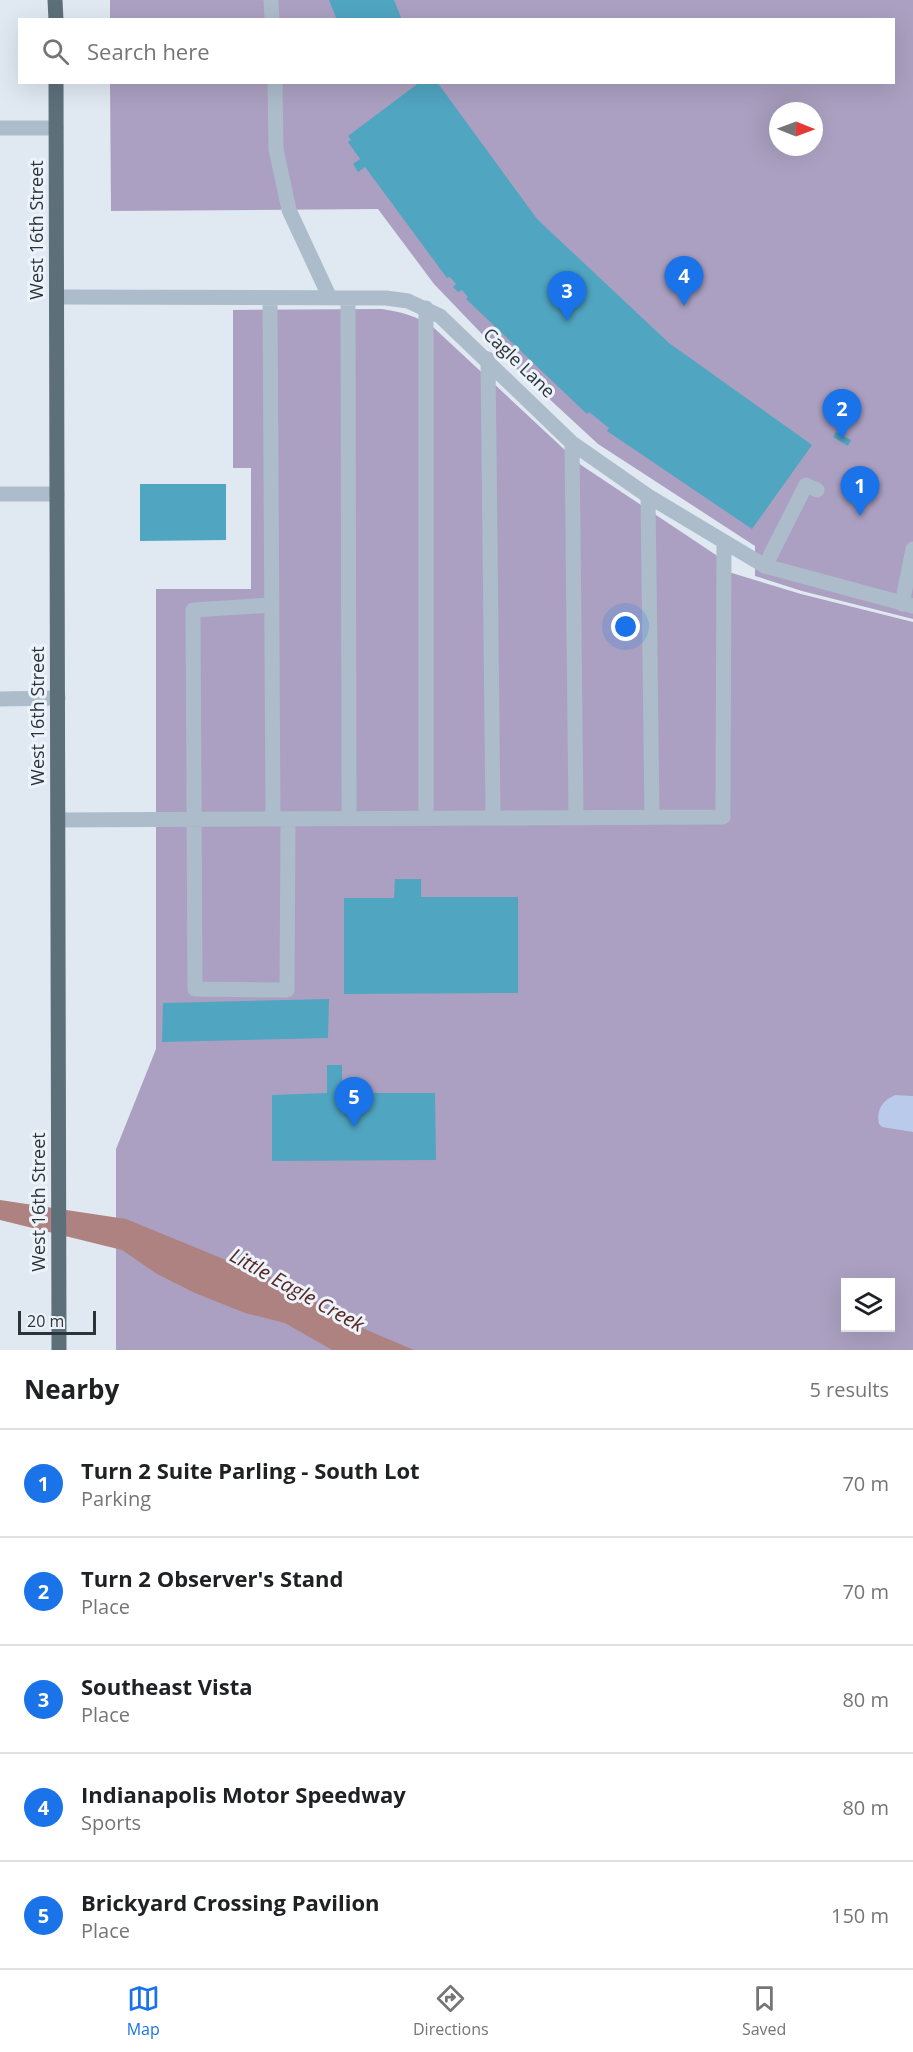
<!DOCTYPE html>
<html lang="en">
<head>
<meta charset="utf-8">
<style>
  :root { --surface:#fff; --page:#f2f2f2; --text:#202124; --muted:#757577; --line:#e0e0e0; --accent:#1a73e8 }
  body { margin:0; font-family:"Open Sans",sans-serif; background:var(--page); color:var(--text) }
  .controls { position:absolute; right:18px; bottom:18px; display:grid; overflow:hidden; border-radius:0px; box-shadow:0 6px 24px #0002 }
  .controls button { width:54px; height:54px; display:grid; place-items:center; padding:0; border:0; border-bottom:2px solid var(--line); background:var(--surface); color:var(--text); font:30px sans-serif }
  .compass { position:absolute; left:769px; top:102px; width:54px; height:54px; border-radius:50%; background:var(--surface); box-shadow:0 6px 24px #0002; rotate:91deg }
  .scale { position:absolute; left:18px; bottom:15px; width:78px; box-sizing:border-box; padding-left:6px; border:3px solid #2b3438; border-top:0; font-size:16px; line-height:21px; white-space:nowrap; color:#2b3438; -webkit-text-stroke:4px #edf3fa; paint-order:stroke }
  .you { position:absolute; left:626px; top:627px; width:21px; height:21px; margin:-15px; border:4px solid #fff; border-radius:50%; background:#1a73e8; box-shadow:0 0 0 9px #1a73e833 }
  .badge { display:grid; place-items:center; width:39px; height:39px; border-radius:50%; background:var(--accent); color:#fff; font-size:20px; font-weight:700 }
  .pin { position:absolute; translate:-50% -50px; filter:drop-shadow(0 2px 3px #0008) }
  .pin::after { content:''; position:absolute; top:32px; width:21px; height:18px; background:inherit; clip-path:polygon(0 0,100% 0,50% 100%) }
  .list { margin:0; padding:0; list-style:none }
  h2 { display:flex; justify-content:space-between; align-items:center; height:78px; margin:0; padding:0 24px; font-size:26px }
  h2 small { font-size:20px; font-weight:400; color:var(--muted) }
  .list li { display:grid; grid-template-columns:39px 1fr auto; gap:18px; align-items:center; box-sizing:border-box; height:108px; padding:0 24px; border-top:2px solid var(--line) }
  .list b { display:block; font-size:22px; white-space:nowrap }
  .list p { margin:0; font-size:20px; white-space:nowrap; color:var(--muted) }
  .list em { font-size:20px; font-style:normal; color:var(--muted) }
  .icon { flex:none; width:33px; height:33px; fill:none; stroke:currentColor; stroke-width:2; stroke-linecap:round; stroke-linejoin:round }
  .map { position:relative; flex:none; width:913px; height:1350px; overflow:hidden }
  .search { position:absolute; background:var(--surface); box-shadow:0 6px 24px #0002; left:18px; right:18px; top:18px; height:66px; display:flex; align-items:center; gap:15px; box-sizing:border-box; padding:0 21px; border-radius:0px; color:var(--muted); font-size:22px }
  .sheet { height:618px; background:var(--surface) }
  nav { display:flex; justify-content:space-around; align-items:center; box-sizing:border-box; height:84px; border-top:2px solid var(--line); background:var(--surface); font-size:16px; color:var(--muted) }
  nav a { display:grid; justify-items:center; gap:3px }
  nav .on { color:var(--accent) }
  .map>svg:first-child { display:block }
  .green { fill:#aba0c1; fill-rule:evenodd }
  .sand { fill:#b9caeb }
  .water { fill:#ae8280 }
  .building { fill:#50a5c0 }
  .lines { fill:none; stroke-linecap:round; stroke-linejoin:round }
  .minor { stroke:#acbcca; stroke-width:15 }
  .major { stroke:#5d707a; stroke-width:15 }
  .labels { text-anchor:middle; stroke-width:6; stroke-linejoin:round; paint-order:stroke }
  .street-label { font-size:18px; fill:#2b3438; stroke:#edf3fa }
  .water-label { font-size:20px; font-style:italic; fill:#582622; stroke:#edf3fa }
</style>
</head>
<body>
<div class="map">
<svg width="913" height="1350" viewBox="0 0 913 1350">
  <rect width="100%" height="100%" fill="#e0e9f2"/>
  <path class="green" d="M110,0h803v619l-111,-28 -47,-15v-30l-157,-102 -94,-87 -70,-73 -56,-75 -267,2 -1,-128 784,-1v-62h-784zM778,111h36v36h-36z
    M382,309c19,3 35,7 51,18l148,138 141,94v11l79,24 112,28v728h-797v-201l40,-100v-460h95v-121h-18v-158zM846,1282h44v46h-44z"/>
  <path class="sand" d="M895,1095l18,1v36l-31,-5 -3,-3c-3,-14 3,-23 16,-29z"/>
  <path class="water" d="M0,1200l126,19 139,57 35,11 34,29 80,34h-82l-47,-27 -40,-10 -50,-20 -38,-19 -35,-24 -122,-30z"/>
  <path class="building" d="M329,0h65l8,20h-65z
    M420,82h17l100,137 132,124 143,102 -60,84 -145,-98 2,-3 -20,-16 -2,2 -121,-115 2,-2 -6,-7 -4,2 -5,-5 3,-3 -6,-7 -3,1 -82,-111 -7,5 -5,-8 7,-5 -12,-17 3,-2 -3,-4z
    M836,432l15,8 -3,6 -15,-9z
    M140,484h86v56l-86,1z
    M395,879h26v18h97v96l-174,1v-96h50z
    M329,999l-1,39 -166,4 1,-39z
    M327,1065h15v28h93l1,67 -164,1v-66l55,-2z"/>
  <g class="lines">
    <path class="minor" d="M271,0l1,20
      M275,82l1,67 13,61 41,88
      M0,128h56
      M57,297l329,1 22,3 32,15 132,127 76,53 117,70 148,40
      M270,298l3,521
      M348,298l1,521
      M426,308v510
      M488,359l5,459
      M572,443l4,375
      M0,494h57
      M648,496l4,321
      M765,566l41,-81 11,5
      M902,604l11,-55
      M272,605l-79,5 2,379 92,1 1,-171
      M0,699l58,-1
      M58,820l665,-3 1,-275"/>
    <path class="major" d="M55,0l1,20
      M56,82l3,1268"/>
  </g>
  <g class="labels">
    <g class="street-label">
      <text transform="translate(37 230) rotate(-90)" y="6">West 16th Street</text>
      <text transform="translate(519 363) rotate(44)" y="6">Cagle Lane</text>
      <text transform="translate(38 716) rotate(-90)" y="6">West 16th Street</text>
      <text transform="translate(39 1202) rotate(-90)" y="6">West 16th Street</text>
    </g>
    <g class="water-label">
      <text transform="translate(297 1290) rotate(29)" y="7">Little Eagle Creek</text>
    </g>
  </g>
</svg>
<div class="controls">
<button><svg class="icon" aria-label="layers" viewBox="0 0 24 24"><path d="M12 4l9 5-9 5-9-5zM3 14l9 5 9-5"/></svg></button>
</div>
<svg class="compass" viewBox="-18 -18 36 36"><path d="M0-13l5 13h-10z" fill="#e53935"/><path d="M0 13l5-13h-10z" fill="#757577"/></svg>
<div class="scale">20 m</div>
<div class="you"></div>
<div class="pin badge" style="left:860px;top:516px">1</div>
<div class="pin badge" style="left:842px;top:439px">2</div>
<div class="pin badge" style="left:567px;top:321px">3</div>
<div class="pin badge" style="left:684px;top:306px">4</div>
<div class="pin badge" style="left:354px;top:1127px">5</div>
<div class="search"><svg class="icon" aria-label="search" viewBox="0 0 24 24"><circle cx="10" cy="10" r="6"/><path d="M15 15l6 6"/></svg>Search here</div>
</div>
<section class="sheet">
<h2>Nearby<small>5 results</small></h2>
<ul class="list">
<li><span class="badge">1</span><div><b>Turn 2 Suite Parling - South Lot</b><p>Parking</p></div><em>70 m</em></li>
<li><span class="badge">2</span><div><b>Turn 2 Observer's Stand</b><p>Place</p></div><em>70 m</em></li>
<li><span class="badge">3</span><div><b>Southeast Vista</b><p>Place</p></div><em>80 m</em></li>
<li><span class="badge">4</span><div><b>Indianapolis Motor Speedway</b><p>Sports</p></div><em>80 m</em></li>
<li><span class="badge">5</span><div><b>Brickyard Crossing Pavilion</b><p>Place</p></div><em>150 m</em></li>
</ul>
</section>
<nav>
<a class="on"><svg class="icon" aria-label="map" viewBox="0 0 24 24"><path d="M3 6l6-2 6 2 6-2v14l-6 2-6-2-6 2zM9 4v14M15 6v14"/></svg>Map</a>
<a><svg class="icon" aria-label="directions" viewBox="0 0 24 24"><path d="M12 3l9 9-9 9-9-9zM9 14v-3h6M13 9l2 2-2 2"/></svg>Directions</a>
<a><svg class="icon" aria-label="saved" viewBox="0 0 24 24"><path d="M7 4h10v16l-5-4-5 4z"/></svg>Saved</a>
</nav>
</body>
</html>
